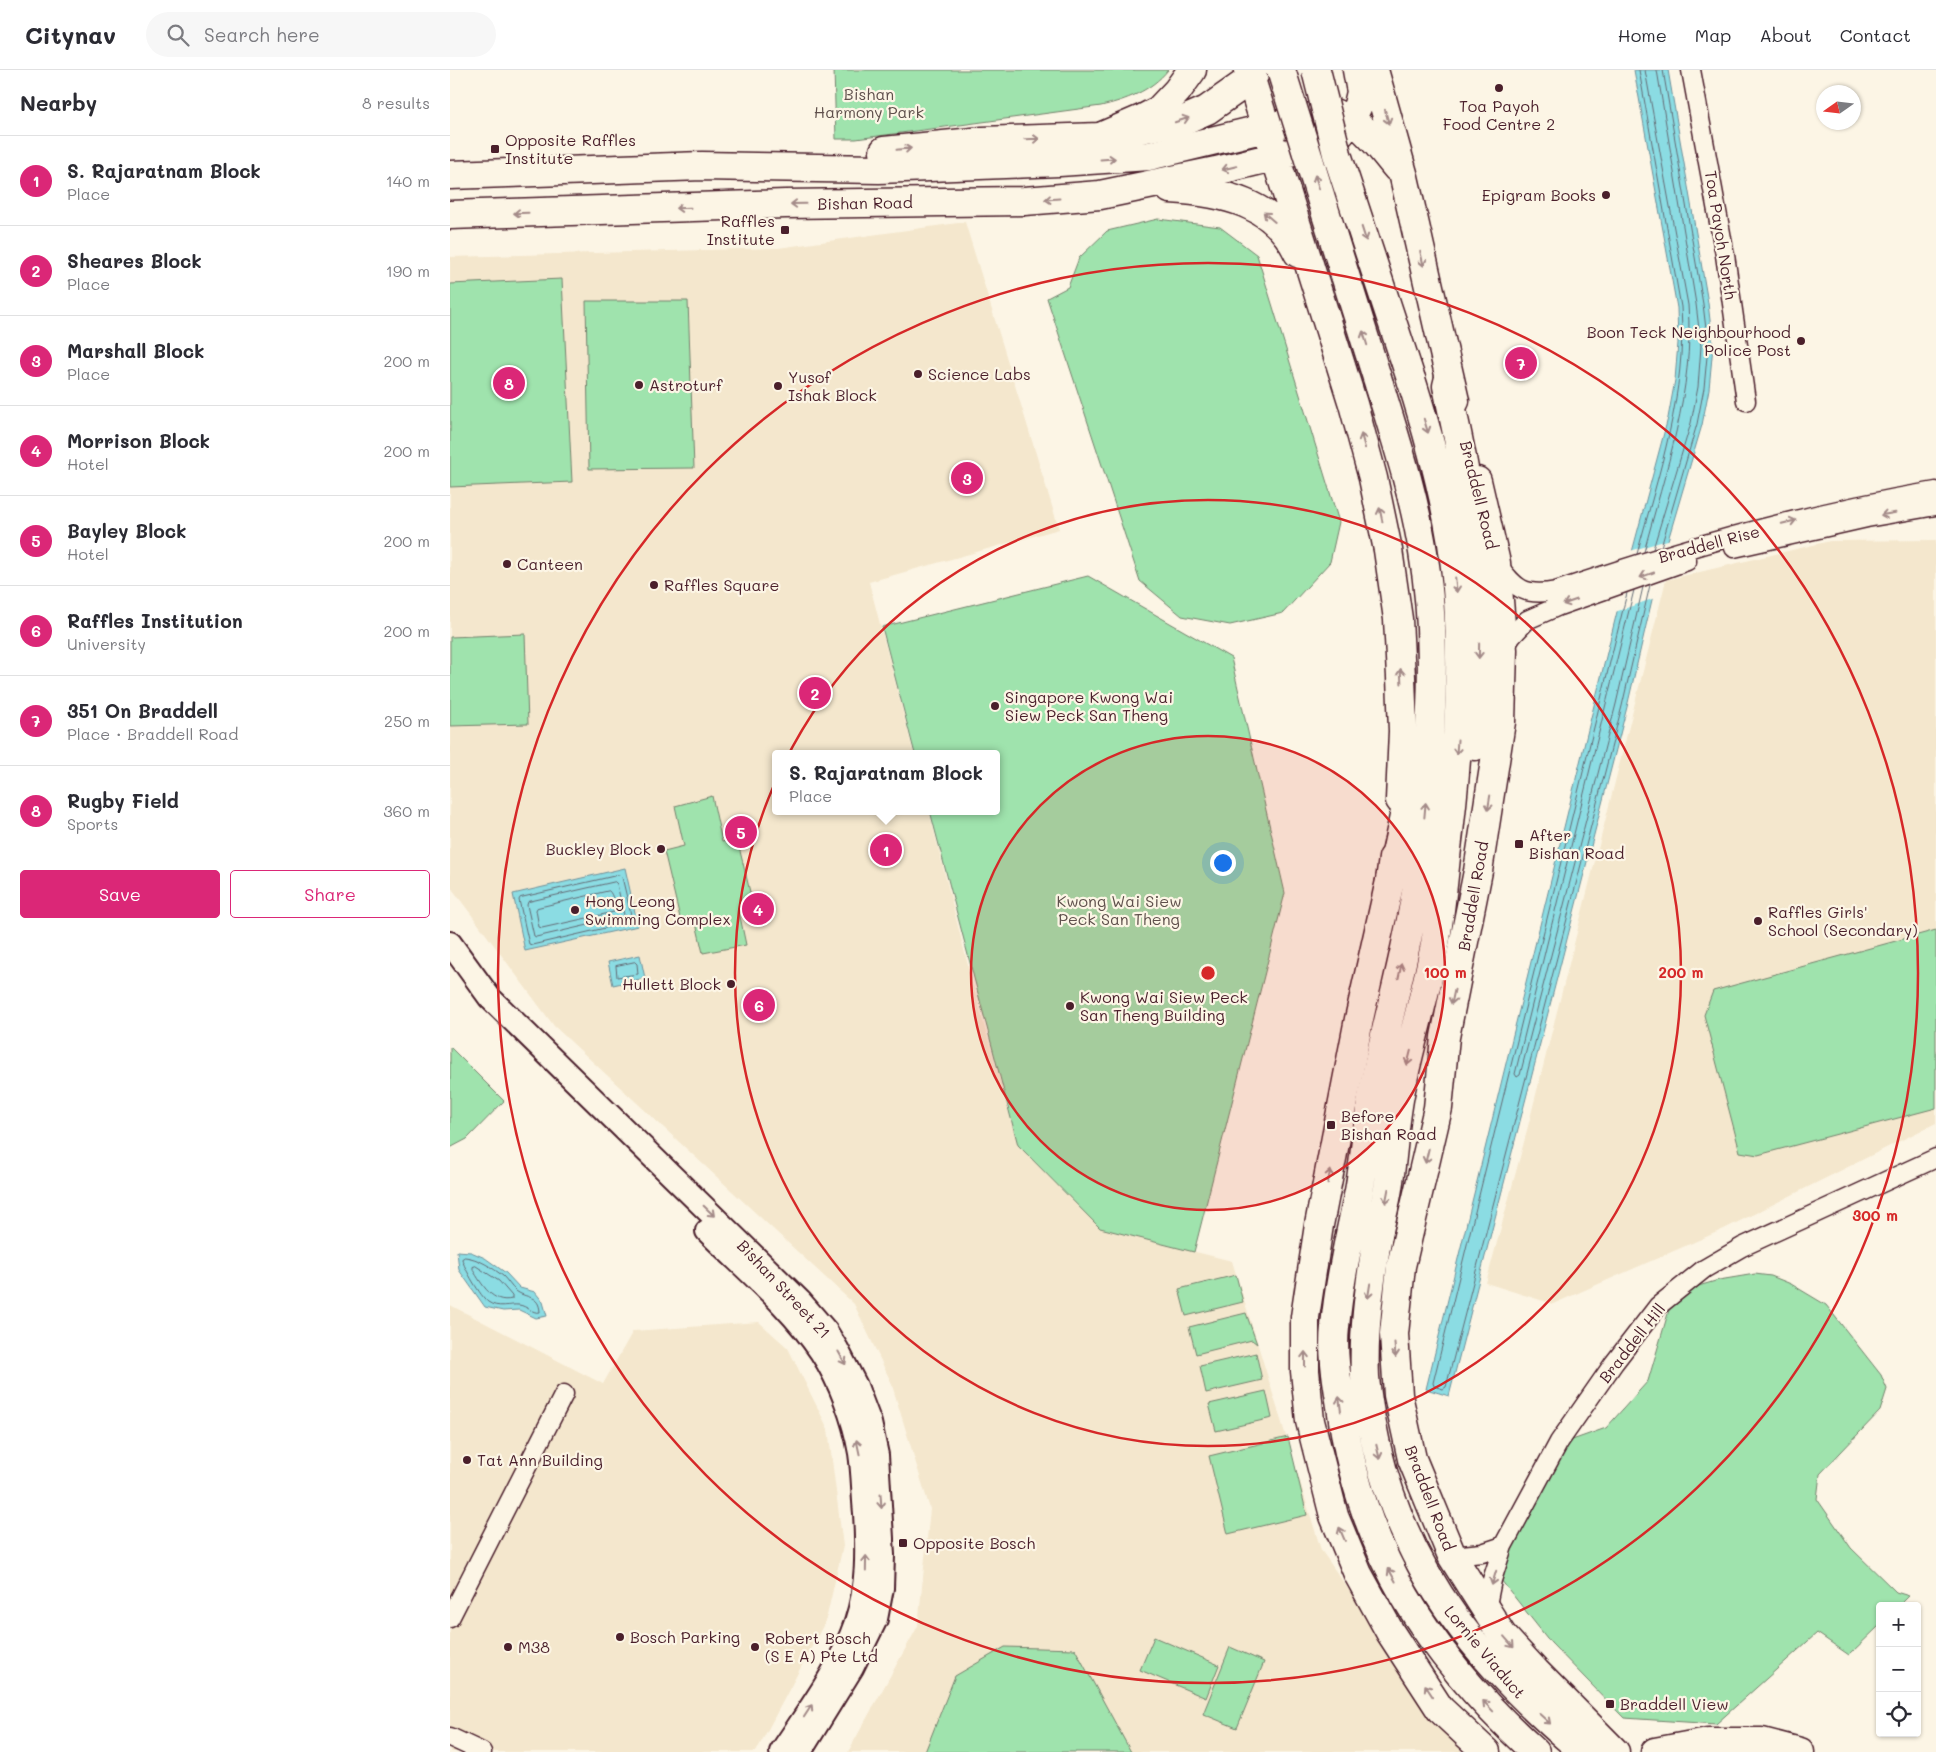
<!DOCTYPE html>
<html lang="en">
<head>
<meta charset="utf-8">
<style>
  :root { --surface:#fff; --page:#f7f7f7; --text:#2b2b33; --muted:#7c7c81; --line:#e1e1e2; --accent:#db2777 }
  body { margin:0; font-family:Mali,sans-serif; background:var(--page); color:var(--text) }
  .controls { position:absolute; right:15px; bottom:15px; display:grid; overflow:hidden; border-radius:5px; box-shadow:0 1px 4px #0004 }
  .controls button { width:45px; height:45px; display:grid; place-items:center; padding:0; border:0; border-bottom:1px solid var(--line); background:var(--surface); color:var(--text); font:25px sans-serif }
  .compass { position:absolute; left:1366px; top:15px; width:45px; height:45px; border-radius:50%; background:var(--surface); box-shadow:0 1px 4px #0004; rotate:256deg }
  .you { position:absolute; left:772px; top:792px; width:18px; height:18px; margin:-12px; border:4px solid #fff; border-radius:50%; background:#1a73e8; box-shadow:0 0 0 8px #1a73e833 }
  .badge { display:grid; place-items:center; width:32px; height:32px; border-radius:50%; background:var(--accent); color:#fff; font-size:16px; font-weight:700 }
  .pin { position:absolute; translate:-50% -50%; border:2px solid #fff; box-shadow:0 1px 5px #0006 }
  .popup { position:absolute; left:322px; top:680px; width:228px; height:65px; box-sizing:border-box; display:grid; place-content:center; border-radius:5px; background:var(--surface); filter:drop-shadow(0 1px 4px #0005); font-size:16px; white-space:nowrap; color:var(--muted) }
  .popup b { font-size:19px; color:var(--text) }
  .popup::after { content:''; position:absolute; left:50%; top:100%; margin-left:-10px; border:10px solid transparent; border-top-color:var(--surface) }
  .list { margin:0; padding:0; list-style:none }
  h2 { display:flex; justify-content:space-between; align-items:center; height:65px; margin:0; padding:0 20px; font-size:21px }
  h2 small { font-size:16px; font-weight:400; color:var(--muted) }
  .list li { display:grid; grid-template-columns:32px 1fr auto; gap:15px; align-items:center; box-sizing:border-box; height:90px; padding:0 20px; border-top:1px solid var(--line) }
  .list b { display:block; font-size:19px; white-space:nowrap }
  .list p { margin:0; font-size:16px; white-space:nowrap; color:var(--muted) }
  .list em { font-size:16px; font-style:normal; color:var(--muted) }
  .actions { display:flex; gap:10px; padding:15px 20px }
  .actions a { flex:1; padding:11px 0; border:1px solid var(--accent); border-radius:5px; text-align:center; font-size:18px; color:var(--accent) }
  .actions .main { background:var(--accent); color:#fff }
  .icon { flex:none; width:28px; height:28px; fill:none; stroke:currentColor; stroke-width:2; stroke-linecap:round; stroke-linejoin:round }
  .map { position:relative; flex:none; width:1486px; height:1682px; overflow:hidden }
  header { display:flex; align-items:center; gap:30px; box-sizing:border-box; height:70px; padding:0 25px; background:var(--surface); border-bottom:1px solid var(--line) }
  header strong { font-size:24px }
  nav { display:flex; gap:28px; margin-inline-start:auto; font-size:18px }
  .search { width:350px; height:45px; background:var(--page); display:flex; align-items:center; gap:12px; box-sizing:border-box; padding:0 18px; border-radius:28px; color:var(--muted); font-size:19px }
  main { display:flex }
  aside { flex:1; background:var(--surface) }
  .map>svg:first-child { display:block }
  .built { fill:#f4e7cd }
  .green { fill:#9fe3ad; stroke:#74816c }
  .water { fill:#8bdce3; stroke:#719099 }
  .pier { fill:#fcf5e5 }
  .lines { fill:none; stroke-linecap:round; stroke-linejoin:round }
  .shore { stroke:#646b75; stroke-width:1 }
  .minor-casing { stroke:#4a1f2b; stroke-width:21 }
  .tertiary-casing { stroke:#4a1f2b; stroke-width:26 }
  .primary-casing { stroke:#4a1f2b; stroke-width:31 }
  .trunk-casing { stroke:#4a1f2b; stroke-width:31 }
  .minor { stroke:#fcf5e5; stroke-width:18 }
  .tertiary { stroke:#fcf5e5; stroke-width:22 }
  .primary { stroke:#fcf5e5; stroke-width:28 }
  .trunk { stroke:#fcf5e5; stroke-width:28 }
  .trunk-bridge-casing { stroke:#4a1f2b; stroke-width:31; stroke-linecap:butt }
  .trunk-bridge { stroke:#fcf5e5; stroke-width:28 }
  .oneway { stroke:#a38a88 }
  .ring { fill:none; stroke:#d62828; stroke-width:2.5 }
  .poi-dot { fill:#4a1f2b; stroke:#fcf5e5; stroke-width:2 }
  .labels { text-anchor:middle; stroke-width:4.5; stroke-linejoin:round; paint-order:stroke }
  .park-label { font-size:16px; fill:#5f504c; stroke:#fcf5e5 }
  .poi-label { font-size:16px; fill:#4a1f2b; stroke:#fcf5e5; text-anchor:start }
  .street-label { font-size:16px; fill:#4a1f2b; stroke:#fcf5e5 }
  .centre { fill:#d62828; stroke:#fcf5e5; stroke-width:2.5 }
  .ring-label { font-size:15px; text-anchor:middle; font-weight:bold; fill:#d62828; stroke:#fcf5e5; stroke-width:4.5; stroke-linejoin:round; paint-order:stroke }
</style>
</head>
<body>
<header>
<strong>Citynav</strong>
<div class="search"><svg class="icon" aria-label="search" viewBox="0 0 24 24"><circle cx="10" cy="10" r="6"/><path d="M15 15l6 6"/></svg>Search here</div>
<nav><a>Home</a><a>Map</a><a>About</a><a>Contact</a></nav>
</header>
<main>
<aside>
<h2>Nearby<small>8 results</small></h2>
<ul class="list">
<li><span class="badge">1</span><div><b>S. Rajaratnam Block</b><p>Place</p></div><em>140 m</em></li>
<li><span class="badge">2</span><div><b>Sheares Block</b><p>Place</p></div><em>190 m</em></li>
<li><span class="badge">3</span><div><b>Marshall Block</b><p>Place</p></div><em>200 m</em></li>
<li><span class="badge">4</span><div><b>Morrison Block</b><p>Hotel</p></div><em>200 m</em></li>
<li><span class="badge">5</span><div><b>Bayley Block</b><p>Hotel</p></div><em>200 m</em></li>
<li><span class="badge">6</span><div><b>Raffles Institution</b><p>University</p></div><em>200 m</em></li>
<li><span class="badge">7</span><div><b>351 On Braddell</b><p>Place · Braddell Road</p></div><em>250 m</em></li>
<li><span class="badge">8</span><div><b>Rugby Field</b><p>Sports</p></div><em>360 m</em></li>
</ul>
<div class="actions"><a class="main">Save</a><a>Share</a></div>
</aside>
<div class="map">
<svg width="1486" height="1682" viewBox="0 0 1486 1682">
  <rect width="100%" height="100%" fill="#fcf5e5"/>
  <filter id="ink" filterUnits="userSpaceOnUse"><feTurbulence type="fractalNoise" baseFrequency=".02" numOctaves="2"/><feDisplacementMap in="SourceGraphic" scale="10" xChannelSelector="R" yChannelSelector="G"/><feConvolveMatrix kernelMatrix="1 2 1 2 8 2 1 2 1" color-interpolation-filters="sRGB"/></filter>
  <g filter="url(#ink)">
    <path class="built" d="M515,152l94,307 -190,53 45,172h-138v57h153l44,174 45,160 82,83 132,33 89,289 141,202h-614l70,-126 12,-117 -39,-127 -37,-78 -300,-278 -104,-140v-629l328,-9z
      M1486,470v583l-212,106 -171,75 -67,-21 38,-141 142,-562 164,-39z
      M0,1235l153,79 30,-53 126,-9 29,26 40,81 15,117 -17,74 -70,132h-306z"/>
    <path class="green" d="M384,0h334c-17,21 -42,30 -67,36l-245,33h-20z
      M708,149l62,8 37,28 82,267 -9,40 -47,51 -53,12 -48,-9 -42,-35 -93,-283 21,-11 11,-29 28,-27z
      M112,209l10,203 -122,5v-203z
      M136,231h102l6,167 -105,1z
      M638,506l143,82 54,235 -91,359 -94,-24 -82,-83 -88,-334h66v-57h-81l-33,-127z
      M75,564l3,90 -78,2v-89z
      M262,726l10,46 15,-3 16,65 -15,3 8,38 -43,8 -8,-34 -14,3 -17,-71 20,-5 -9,-40z
      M1486,860v178l-178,47 -18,-3 -36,-137 9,-24z
      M0,977l54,54 -37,38 -17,9z
      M1305,1204l16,2 20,8 35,21 55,70 6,14 -7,22 -60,63 -3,25 34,49 45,44 13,4 -10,10h-19v19l-31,30 -32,-22 -101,91 -92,-6 -73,-75 -54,-68 64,-131 45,-16 42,-47 26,-88 45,-13z
      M786,1205l7,27 -57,14 -7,-27z
      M796,1243l11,31 -5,-4 -56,14 -7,-27z
      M806,1283l6,27 -56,13 -6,-27z
      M816,1321l6,27 -56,13 -7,-27z
      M838,1367l19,78 -79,19 -19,-78z
      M704,1567l65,28 -13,33 -66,-28z
      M555,1577l70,2 56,103h-206l30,-76z
      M780,1577l34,15 -27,66 -34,-14z"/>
    <path class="water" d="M1184,0h34l40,233 5,43 -4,43 -7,36 -44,149 -31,133 -178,689 -23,-7 202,-822 40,-149 7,-38 3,-37 -1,-35z
      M175,798l13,58 -113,25 -12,-57z
      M190,885l5,23 -32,7 -5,-23z
      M7,1181l14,1 14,6 21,15 14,15 15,4 8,10 4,14 -11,2 -17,-8 -16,1 -18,-4 -26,-37z"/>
    <path class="pier" d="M1221,469l-16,59 -40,14 15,-61z"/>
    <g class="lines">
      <path class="shore" d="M1211,477l36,-123 7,-36 4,-42 -5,-42 -40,-234
        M1203,479l38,-126 7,-36 3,-41 -5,-42 -39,-234
        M1194,482c21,-81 51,-162 44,-247l-43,-235
        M1187,484c22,-82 50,-162 44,-247l-42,-237
        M1184,520l-119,484 2,3 3,-2 96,-371 27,-117
        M1177,523l-194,790 1,3 9,3 3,-2 176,-681 28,-121
        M170,805l2,2 10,42 -1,3 -99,23 -3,-1 -10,-44 1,-2z
        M165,812l2,2 7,31 -1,2 -87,20 -2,-1 -7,-31 1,-3z
        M159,821c4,3 7,16 5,21l-72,16 -3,-1 -3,-17 1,-2z
        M185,892l2,2 1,10 -21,3 -1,-11z
        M15,1187c13,1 28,11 38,19 5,5 8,11 13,15 10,8 23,3 24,21 -7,2 -13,-6 -21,-7 -10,-1 -21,4 -31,-3 -7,-5 -24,-34 -26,-43z
        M26,1196l23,15 13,15v3c-20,5 -30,-15 -39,-29v-3z"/>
      <defs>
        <path id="minor" d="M1241,0l34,185 21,146
          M1284,478l133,-30 69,-12
          M1046,493c20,25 26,34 60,28 123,-42 251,-79 380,-100
          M1053,580l9,-14 15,-16 32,-14 128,-45
          M1002,1486l30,-3 21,-7
          M1036,1540l6,-30 11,-34 56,-104 55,-79 44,-57 46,-37 38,-22 194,-89
          M0,1548l114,-224
          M0,1667l32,15"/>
        <path id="tertiary" d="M0,873l40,55 310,303 26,30 11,18 19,37 14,37 7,32 6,100 -1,33 -6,31 -24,49 -52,84
          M257,1161c38,38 84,76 114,121 19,29 33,67 39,101 3,20 3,41 5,60 2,37 3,73 -9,109 -16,47 -48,89 -75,130"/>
        <path id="primary" d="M798,0l105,334 20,74 15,72 10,69 3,58 2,54 -3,69
          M924,0l30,107 51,224
          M434,81l99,-10 117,-4 44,-19 15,-8 18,-19 15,-21
          M0,105l252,-9 177,3 180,-7 90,-6 183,-44c6,3 12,5 18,8 19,10 33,32 47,48
          M720,119c52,3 104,13 128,64
          M0,145l335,-11 239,-3 76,-6 116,-24 102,-25 22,-12 11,-14 7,-15 3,-13 -4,-22
          M1027,411l19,82 7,87 -2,72 -23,149 -33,166 -7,71 -37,158 -7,68 4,61 14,64 40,97 17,27 33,52 34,37 79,80
          M943,788l-3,23 -31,138 -40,206 -14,92v54l5,50 24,95 24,58 32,58 50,77 46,43
          M1205,1682l53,-10h54l38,10"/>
        <path id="trunk" d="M650,67l82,-16 25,-11 44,-31 6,-9
          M999,308l-2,8c7,34 15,67 20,101 14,85 15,173 8,259
          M961,309c17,54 32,108 41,164 15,103 7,210 -6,314 -3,29 -6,58 -11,87 -9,50 -25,99 -35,150 -6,31 -7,63 -12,94 -3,20 -9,38 -12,58 -7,43 -13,87 -11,131 2,24 7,49 12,72 31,130 107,219 207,303
          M929,314c17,56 35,111 44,168 12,70 10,140 5,210 -3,41 -5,82 -11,123 -10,69 -31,137 -44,206 -6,33 -8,67 -14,100 -9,45 -20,90 -24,136 -3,26 2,54 6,79 18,143 89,251 194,346
          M940,811l18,-83 4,-25"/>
      </defs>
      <use href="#minor" class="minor-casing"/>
      <use href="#tertiary" class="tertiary-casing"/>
      <use href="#primary" class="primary-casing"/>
      <use href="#trunk" class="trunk-casing"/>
      <use href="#minor" class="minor"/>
      <use href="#tertiary" class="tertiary"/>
      <use href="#primary" class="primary"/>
      <use href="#trunk" class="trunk"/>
      <defs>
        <path id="trunk-bridge" d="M831,0l98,314
          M866,0l21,84 74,225"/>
      </defs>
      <use href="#trunk-bridge" class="trunk-bridge-casing"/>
      <use href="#trunk-bridge" class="trunk-bridge"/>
    </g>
    <defs><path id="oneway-shaft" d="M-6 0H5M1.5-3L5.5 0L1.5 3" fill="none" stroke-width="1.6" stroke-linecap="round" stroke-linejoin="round" transform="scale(1.25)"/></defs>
    <g class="oneway">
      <use href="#oneway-shaft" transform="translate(937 47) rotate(74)"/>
      <use href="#oneway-shaft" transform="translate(732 50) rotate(-18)"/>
      <use href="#oneway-shaft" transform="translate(582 69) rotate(-2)"/>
      <use href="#oneway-shaft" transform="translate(454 79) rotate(-6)"/>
      <use href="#oneway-shaft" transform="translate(658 89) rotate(-4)"/>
      <use href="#oneway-shaft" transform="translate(779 98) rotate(166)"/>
      <use href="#oneway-shaft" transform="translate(867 112) rotate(-107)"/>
      <use href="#oneway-shaft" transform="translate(602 129) rotate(176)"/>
      <use href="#oneway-shaft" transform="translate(348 134) rotate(179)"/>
      <use href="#oneway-shaft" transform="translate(233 138) rotate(178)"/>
      <use href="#oneway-shaft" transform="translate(71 143) rotate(178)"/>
      <use href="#oneway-shaft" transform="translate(819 147) rotate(-139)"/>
      <use href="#oneway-shaft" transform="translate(914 164) rotate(72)"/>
      <use href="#oneway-shaft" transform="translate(972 189) rotate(77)"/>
      <use href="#oneway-shaft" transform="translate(915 268) rotate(-107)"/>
      <use href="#oneway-shaft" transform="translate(976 356) rotate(73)"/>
      <use href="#oneway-shaft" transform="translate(913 371) rotate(-106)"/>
      <use href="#oneway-shaft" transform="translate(1438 444) rotate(170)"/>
      <use href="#oneway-shaft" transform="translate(931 445) rotate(-102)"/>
      <use href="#oneway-shaft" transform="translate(1339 452) rotate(-14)"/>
      <use href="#oneway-shaft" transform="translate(1197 505) rotate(160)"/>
      <use href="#oneway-shaft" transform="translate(1006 515) rotate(84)"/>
      <use href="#oneway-shaft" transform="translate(1120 532) rotate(161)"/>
      <use href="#oneway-shaft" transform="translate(1029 581) rotate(91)"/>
      <use href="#oneway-shaft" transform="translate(951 606) rotate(-93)"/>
      <use href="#oneway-shaft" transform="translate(1007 677) rotate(94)"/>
      <use href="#oneway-shaft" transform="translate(1039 733) rotate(99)"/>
      <use href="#oneway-shaft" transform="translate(975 740) rotate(-85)"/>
      <use href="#oneway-shaft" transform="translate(950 901) rotate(-78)"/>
      <use href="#oneway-shaft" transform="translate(1003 927) rotate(102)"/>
      <use href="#oneway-shaft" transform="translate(959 988) rotate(104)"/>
      <use href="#oneway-shaft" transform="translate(977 1086) rotate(103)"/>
      <use href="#oneway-shaft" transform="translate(879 1107) rotate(-79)"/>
      <use href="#oneway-shaft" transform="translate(937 1126) rotate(101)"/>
      <use href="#oneway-shaft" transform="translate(259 1141) rotate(44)"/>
      <use href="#oneway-shaft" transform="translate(919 1221) rotate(99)"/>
      <use href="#oneway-shaft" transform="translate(945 1280) rotate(86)"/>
      <use href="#oneway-shaft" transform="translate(392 1288) rotate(61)"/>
      <use href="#oneway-shaft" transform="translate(855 1289) rotate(-90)"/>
      <use href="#oneway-shaft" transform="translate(890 1334) rotate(-97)"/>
      <use href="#oneway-shaft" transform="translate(408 1377) rotate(-102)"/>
      <use href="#oneway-shaft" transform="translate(928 1382) rotate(77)"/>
      <use href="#oneway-shaft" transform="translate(431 1431) rotate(86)"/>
      <use href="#oneway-shaft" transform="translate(892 1464) rotate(-113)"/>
      <use href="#oneway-shaft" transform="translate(416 1493) rotate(-89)"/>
      <use href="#oneway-shaft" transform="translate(942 1505) rotate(-119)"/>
      <use href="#oneway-shaft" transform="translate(1044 1508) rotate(107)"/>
      <use href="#oneway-shaft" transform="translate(1059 1572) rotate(49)"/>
      <use href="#oneway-shaft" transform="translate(979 1621) rotate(-123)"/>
      <use href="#oneway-shaft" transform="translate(1038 1636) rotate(-134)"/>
      <use href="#oneway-shaft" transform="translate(358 1641) rotate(-57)"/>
      <use href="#oneway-shaft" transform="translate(1095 1649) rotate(42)"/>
    </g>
  </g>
  <circle cx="758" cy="903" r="237" fill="#d62828" fill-opacity=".12"/>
  <g class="ring">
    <circle cx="758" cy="903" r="237"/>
    <circle cx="758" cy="903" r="473"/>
    <circle cx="758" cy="903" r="710"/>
  </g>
  <g class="poi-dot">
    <circle cx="1049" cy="18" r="5"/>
    <rect x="40" y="74" width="10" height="10" rx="2.5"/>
    <circle cx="1156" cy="125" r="5"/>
    <rect x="330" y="155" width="10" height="10" rx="2.5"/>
    <circle cx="1351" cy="271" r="5"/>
    <circle cx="468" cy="304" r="5"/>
    <circle cx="189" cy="315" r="5"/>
    <circle cx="328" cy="316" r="5"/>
    <circle cx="57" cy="494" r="5"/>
    <circle cx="204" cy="515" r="5"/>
    <circle cx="545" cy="636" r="5"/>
    <rect x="1064" y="769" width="10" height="10" rx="2.5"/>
    <circle cx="211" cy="779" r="5"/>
    <circle cx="125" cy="840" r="5"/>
    <circle cx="1308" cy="851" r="5"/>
    <circle cx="281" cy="914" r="5"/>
    <circle cx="620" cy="936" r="5"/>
    <rect x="876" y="1050" width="10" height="10" rx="2.5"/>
    <circle cx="17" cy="1390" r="5"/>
    <rect x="448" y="1468" width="10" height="10" rx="2.5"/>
    <circle cx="170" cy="1567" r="5"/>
    <circle cx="58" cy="1577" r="5"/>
    <circle cx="305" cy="1577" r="5"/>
    <rect x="1155" y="1629" width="10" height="10" rx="2.5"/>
  </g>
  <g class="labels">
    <g class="park-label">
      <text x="419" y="30">Bishan<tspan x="419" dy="18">Harmony Park</tspan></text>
      <text x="669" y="837">Kwong Wai Siew<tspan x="669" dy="18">Peck San Theng</tspan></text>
    </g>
    <g class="poi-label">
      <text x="1049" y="42" text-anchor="middle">Toa Payoh<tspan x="1049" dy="18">Food Centre 2</tspan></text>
      <text x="55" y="76">Opposite Raffles<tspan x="55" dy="18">Institute</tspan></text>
      <text x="1146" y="131" text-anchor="end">Epigram Books</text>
      <text x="325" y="157" text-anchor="end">Raffles<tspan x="325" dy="18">Institute</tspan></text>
      <text x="1341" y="268" text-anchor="end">Boon Teck Neighbourhood<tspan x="1341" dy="18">Police Post</tspan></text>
      <text x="478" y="310">Science Labs</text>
      <text x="338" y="313">Yusof<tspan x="338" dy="18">Ishak Block</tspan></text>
      <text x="199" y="321">Astroturf</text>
      <text x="67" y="500">Canteen</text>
      <text x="214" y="521">Raffles Square</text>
      <text x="555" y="633">Singapore Kwong Wai<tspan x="555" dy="18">Siew Peck San Theng</tspan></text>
      <text x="1079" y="771">After<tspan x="1079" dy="18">Bishan Road</tspan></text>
      <text x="201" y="785" text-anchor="end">Buckley Block</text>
      <text x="135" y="837">Hong Leong<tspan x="135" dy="18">Swimming Complex</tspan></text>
      <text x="1318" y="848">Raffles Girls'<tspan x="1318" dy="18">School (Secondary)</tspan></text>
      <text x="271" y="920" text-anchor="end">Hullett Block</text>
      <text x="630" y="933">Kwong Wai Siew Peck<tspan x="630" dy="18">San Theng Building</tspan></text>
      <text x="891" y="1052">Before<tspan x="891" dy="18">Bishan Road</tspan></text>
      <text x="27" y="1396">Tat Ann Building</text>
      <text x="463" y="1479">Opposite Bosch</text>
      <text x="180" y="1573">Bosch Parking</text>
      <text x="315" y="1574">Robert Bosch<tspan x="315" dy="18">(S E A) Pte Ltd</tspan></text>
      <text x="68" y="1583">M38</text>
      <text x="1170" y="1640">Braddell View</text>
    </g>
    <g class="street-label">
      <text transform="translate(415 133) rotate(-1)" y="6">Bishan Road</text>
      <text transform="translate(1271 165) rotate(81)" y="6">Toa Payoh North</text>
      <text transform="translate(1029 425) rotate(76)" y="6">Braddell Road</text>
      <text transform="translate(1259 474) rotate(-15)" y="6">Braddell Rise</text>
      <text transform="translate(1023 826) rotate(-80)" y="6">Braddell Road</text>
      <text transform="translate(334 1219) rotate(47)" y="6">Bishan Street 21</text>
      <text transform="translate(1182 1273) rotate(-52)" y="6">Braddell Hill</text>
      <text transform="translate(980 1428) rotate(69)" y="6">Braddell Road</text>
      <text transform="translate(1035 1582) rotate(50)" y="6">Lornie Viaduct</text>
    </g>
  </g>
  <circle cx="758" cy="903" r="8" class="centre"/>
  <g class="ring-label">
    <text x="995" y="908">100 m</text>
    <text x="1231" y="908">200 m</text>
    <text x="1425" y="1151">300 m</text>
  </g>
</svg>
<div class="controls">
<button>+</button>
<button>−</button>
<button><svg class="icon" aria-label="locate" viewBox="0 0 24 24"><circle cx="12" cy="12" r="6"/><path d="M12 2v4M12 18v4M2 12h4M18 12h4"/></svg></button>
</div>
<svg class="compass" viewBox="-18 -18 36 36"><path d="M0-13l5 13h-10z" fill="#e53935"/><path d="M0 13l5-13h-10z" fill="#7c7c81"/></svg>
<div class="you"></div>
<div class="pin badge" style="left:436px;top:780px">1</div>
<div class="popup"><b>S. Rajaratnam Block</b>Place</div>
<div class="pin badge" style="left:365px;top:623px">2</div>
<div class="pin badge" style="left:517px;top:408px">3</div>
<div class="pin badge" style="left:308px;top:839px">4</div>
<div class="pin badge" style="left:291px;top:762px">5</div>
<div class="pin badge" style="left:309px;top:935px">6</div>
<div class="pin badge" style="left:1071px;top:293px">7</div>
<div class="pin badge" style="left:59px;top:313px">8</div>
</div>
</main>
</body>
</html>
